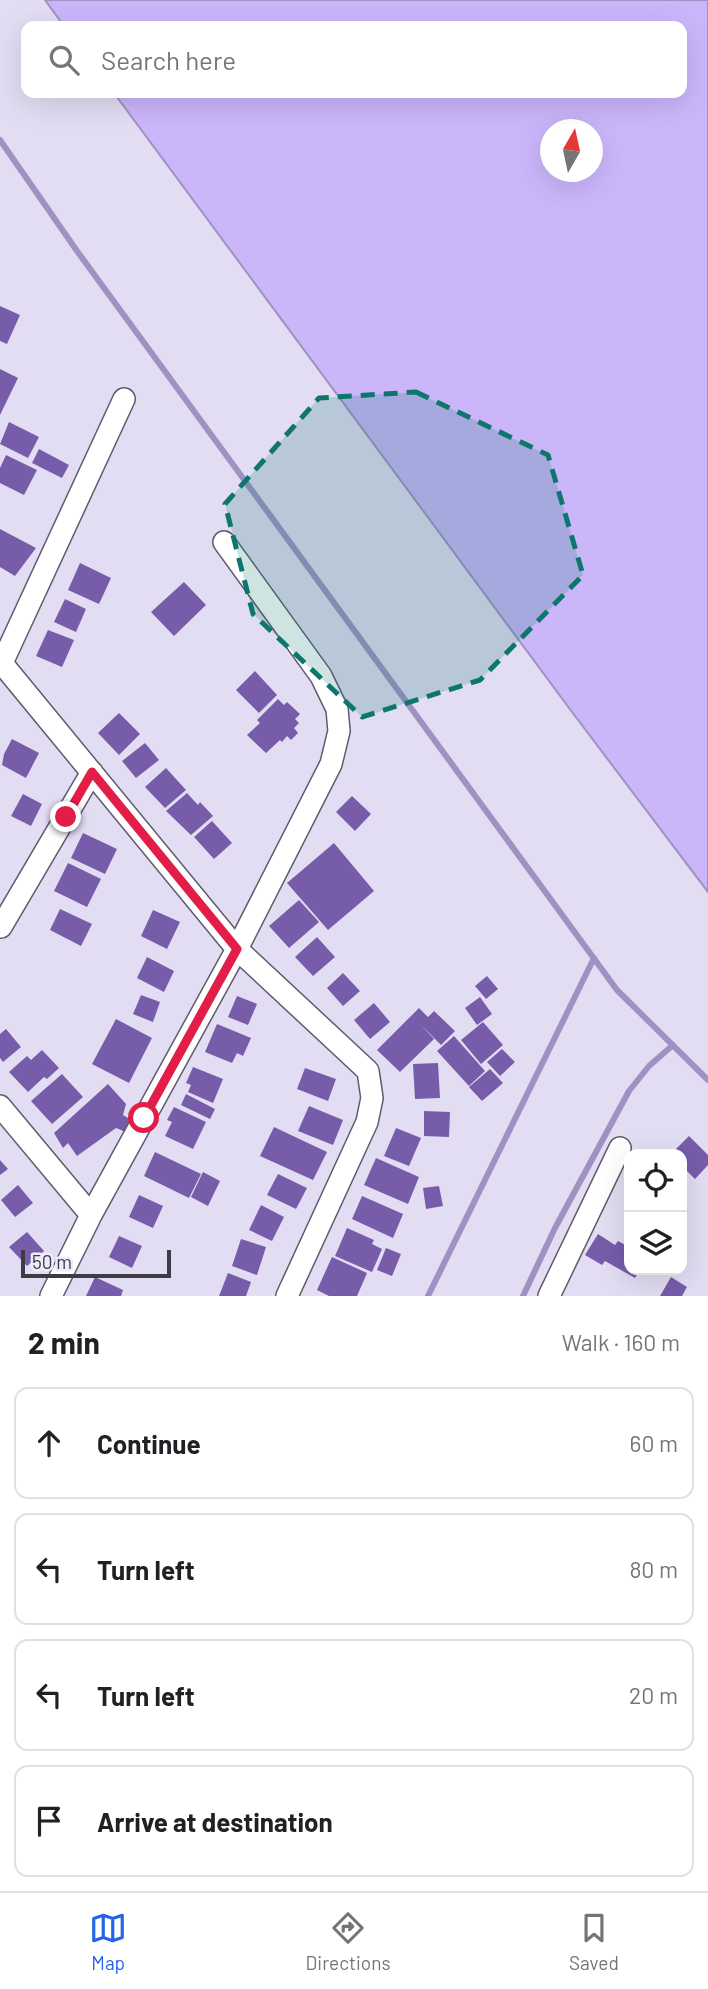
<!DOCTYPE html>
<html lang="en">
<head>
<meta charset="utf-8">
<style>
  :root { --surface:#fff; --page:#f6f6f6; --text:#202124; --muted:#757577; --line:#e0e0e0; --accent:#2563eb }
  body { margin:0; font-family:Barlow,sans-serif; background:var(--page); color:var(--text) }
  .controls { position:absolute; right:21px; bottom:21px; display:grid; overflow:hidden; border-radius:14px; box-shadow:0 7px 28px #0002 }
  .controls button { width:63px; height:63px; display:grid; place-items:center; padding:0; border:0; border-bottom:2px solid var(--line); background:var(--surface); color:var(--text); font:35px sans-serif }
  .compass { position:absolute; left:540px; top:119px; width:63px; height:63px; border-radius:50%; background:var(--surface); box-shadow:0 7px 28px #0002; rotate:9deg }
  .scale { position:absolute; left:21px; bottom:18px; width:150px; box-sizing:border-box; padding-left:7px; border:4px solid #3d3b43; border-top:0; font-size:19px; line-height:24px; white-space:nowrap; color:#3d3b43; -webkit-text-stroke:5px #efebfd; paint-order:stroke }
  .stop { position:absolute; width:21px; height:21px; margin:-16px; border:5px solid #e11d48; border-radius:50%; background:#fff }
  .stop.end { background:#e11d48; border-color:#fff; box-shadow:0 2px 7px #0008 }
  .list { margin:0; padding:0; list-style:none }
  h2 { display:flex; justify-content:space-between; align-items:center; height:91px; margin:0; padding:0 28px; font-size:30px }
  h2 small { font-size:23px; font-weight:400; color:var(--muted) }
  .list li { display:grid; grid-template-columns:46px 1fr auto; gap:21px; align-items:center; box-sizing:border-box; height:112px; margin:0 14px 14px; padding:0 14px; border:2px solid var(--line); border-radius:14px }
  .list b { display:block; font-size:26px; white-space:nowrap }
  .list em { font-size:23px; font-style:normal; color:var(--muted) }
  .icon { flex:none; width:38px; height:38px; fill:none; stroke:currentColor; stroke-width:2; stroke-linecap:round; stroke-linejoin:round }
  .map { position:relative; flex:none; width:708px; height:1296px; overflow:hidden }
  .search { position:absolute; background:var(--surface); box-shadow:0 7px 28px #0002; left:21px; right:21px; top:21px; height:77px; display:flex; align-items:center; gap:18px; box-sizing:border-box; padding:0 24px; border-radius:14px; color:var(--muted); font-size:26px }
  .sheet { height:595px; background:var(--surface) }
  nav { display:flex; justify-content:space-around; align-items:center; box-sizing:border-box; height:98px; border-top:2px solid var(--line); background:var(--surface); font-size:19px; color:var(--muted) }
  nav a { display:grid; justify-items:center; gap:4px }
  nav .on { color:var(--accent) }
  .map>svg:first-child { display:block }
  .water { fill:#cbb6fa; stroke:#a091c3; stroke-width:2; fill-rule:evenodd }
  .lines { fill:none; stroke-linecap:round; stroke-linejoin:round }
  .stream { stroke:#a091c3; stroke-width:6 }
  .building { fill:#775caa }
  .street-casing { stroke:#5f5a6d; stroke-width:24 }
  .street { stroke:#fff; stroke-width:21 }
  .route { stroke:#e11d48; stroke-width:9 }
  .marked { fill:#0f766e; fill-opacity:0.2; stroke:#0f766e; stroke-width:5; stroke-dasharray:14 9; stroke-linejoin:round }
</style>
</head>
<body>
<div class="map">
<svg width="708" height="1296" viewBox="0 0 708 1296">
  <rect width="100%" height="100%" fill="#e3ddf3"/>
  <path class="water" d="M45,0h663v892l-136,-180 -458,-619h568v-67h-618zM550,130h42v42h-42z"/>
  <g class="lines">
    <path class="stream" d="M0,140l77,111 540,739 91,90
      M428,1296l166,-338
      M523,1296l32,-68 74,-137 20,-25 24,-21"/>
  </g>
  <path class="building" d="M0,306l20,9 -13,29 -7,-3z
    M0,369l18,9 -18,37z
    M9,422l30,15 -11,21 -28,-14z
    M39,449l30,16 -7,13 -30,-15z
    M6,455l31,15 -13,25 -24,-12v-15z
    M0,529l36,19 -21,28 -15,-9z
    M80,563l31,15 -12,26 -31,-14z
    M184,582l22,23 -32,31 -23,-24z
    M65,599l21,10 -10,23 -22,-10z
    M48,630l26,10 -12,27 -26,-11z
    M255,671l22,24 -18,18 -23,-23z
    M278,699l6,6 3,-3 13,12 -5,5 4,4 -5,5 4,5 -7,7 -4,-4 -5,6 -2,-2 -14,13 -19,-18 13,-12 -3,-3z
    M119,713l21,21 -21,21 -21,-22z
    M12,739l27,14 -13,25 -24,-13 2,-11z
    M145,743l14,17 -23,18 -14,-17z
    M166,768l20,22 -21,18 -20,-21z
    M187,793l11,12 2,-3 13,14 -22,19 -25,-24z
    M23,794l19,10 -11,22 -20,-10z
    M352,796l19,18 -16,17 -19,-19z
    M212,821l20,22 -18,16 -20,-22z
    M83,833l34,16 -12,25 -34,-16z
    M334,843l40,48 -46,39 -41,-47z
    M68,863l33,16 -14,28 -33,-16z
    M299,900l20,22 -30,26 -20,-22z
    M60,909l32,15 -11,22 -31,-16z
    M153,910l27,12 -13,27 -26,-13z
    M317,937l18,20 -22,19 -18,-19z
    M147,957l27,14 -10,21 -27,-14z
    M343,973l17,18 -17,15 -16,-18z
    M487,976l11,13 -12,10 -11,-13z
    M141,995l19,7 -7,20 -20,-8z
    M237,996l20,8 -9,21 -20,-8z
    M480,997l12,17 -15,11 -12,-17z
    M374,1003l16,19 -20,17 -16,-19z
    M419,1008l9,9 6,-6 21,20 -14,14 -21,-21 14,15 -34,33 -23,-22z
    M116,1019l36,19 -23,45 -37,-19z
    M483,1022l20,23 -22,19 -20,-24z
    M217,1024l34,14 -8,18 -6,-3 -5,10 -27,-11z
    M6,1029l15,18 -18,15 -3,-4v-24z
    M454,1036l31,35 -16,15 -32,-35z
    M502,1049l13,13 -15,14 -13,-14z
    M42,1050l17,18 -12,11 -3,-2 -16,15 -19,-20 18,-16 4,4z
    M438,1063l2,35 -25,1 -2,-35z
    M193,1067l30,12 -10,24 -25,-11 3,-7 -5,-2z
    M305,1068l31,11 -8,22 -31,-12z
    M490,1069l13,14 -21,18 -13,-14z
    M62,1074l21,23 -31,27 -21,-23z
    M108,1084l18,20 -3,11 12,7 -7,11 -12,-5 -39,28 -9,-13 -5,5 -9,-15z
    M186,1094l29,15 -5,10 -29,-14z
    M309,1106l34,14 -10,25 -35,-14z
    M174,1107l32,15 -13,27 -28,-13 7,-14 -5,-2z
    M424,1111l26,1 -1,25 -25,-1z
    M274,1127l53,25 -14,28 -53,-24z
    M396,1128l25,10 -12,28 -25,-10z
    M689,1136l19,19v10l-13,14 -13,-13v-12h-11z
    M155,1152l46,22 -12,24 -45,-22z
    M376,1158l43,19 -11,27 -44,-19z
    M0,1160l8,9 -8,6z
    M203,1172l17,9 -12,25 -17,-9z
    M278,1174l29,14 -11,21 -29,-14z
    M18,1185l15,18 -18,14 -14,-17z
    M439,1186l4,20 -17,3 -3,-21z
    M139,1195l24,11 -10,22 -24,-11z
    M362,1196l41,18 -10,24 -41,-19z
    M261,1205l23,12 -12,24 -23,-11z
    M347,1228l27,12 -2,4 10,5 -10,23 -37,-16z
    M27,1232l17,19 -17,15 -18,-19z
    M598,1234l17,11 3,-4 11,6v23h11l-5,8 -30,-17 -3,4 -17,-10z
    M119,1236l23,10 -10,22 -23,-11z
    M241,1239l25,8 -9,28 -25,-9z
    M386,1248l15,6 -9,22 -15,-6z
    M332,1257l35,16 -10,23h-28l-12,-6z
    M228,1273l23,9 -5,14h-27z
    M95,1277l28,13 -2,6h-35z
    M671,1277l16,10 -5,9h-22z"/>
  <g class="lines">
    <defs>
      <path id="street" d="M0,661l237,288 131,122 4,27 -5,24 -80,174
        M2,663l122,-264
        M1,927l91,-155
        M0,1106l91,109
        M51,1296l40,-81 146,-266 94,-185 8,-33 -2,-22 -16,-33 -97,-134
        M549,1296l71,-148"/>
    </defs>
    <use href="#street" class="street-casing"/>
    <use href="#street" class="street"/>
  </g>
  <g class="lines">
    <path class="route" d="M66,817l26,-45 145,177 -93,169"/>
  </g>
  <path class="marked" d="M416,392l132,63 35,120 -103,105 -118,37 -109,-103 -28,-110 94,-106z"/>
</svg>
<div class="controls">
<button><svg class="icon" aria-label="locate" viewBox="0 0 24 24"><circle cx="12" cy="12" r="6"/><path d="M12 2v4M12 18v4M2 12h4M18 12h4"/></svg></button>
<button><svg class="icon" aria-label="layers" viewBox="0 0 24 24"><path d="M12 4l9 5-9 5-9-5zM3 14l9 5 9-5"/></svg></button>
</div>
<svg class="compass" viewBox="-18 -18 36 36"><path d="M0-13l5 13h-10z" fill="#e53935"/><path d="M0 13l5-13h-10z" fill="#757577"/></svg>
<div class="scale">50 m</div>
<div class="stop" style="left:144px;top:1118px"></div>
<div class="stop end" style="left:66px;top:817px"></div>
<div class="search"><svg class="icon" aria-label="search" viewBox="0 0 24 24"><circle cx="10" cy="10" r="6"/><path d="M15 15l6 6"/></svg>Search here</div>
</div>
<section class="sheet">
<h2>2 min<small>Walk · 160 m</small></h2>
<ul class="list">
<li><svg class="icon" aria-label="ahead" viewBox="0 0 24 24"><path d="M12 20V5M6 11l6-6 6 6"/></svg><div><b>Continue</b></div><em>60 m</em></li>
<li><svg class="icon" aria-label="left" viewBox="0 0 24 24"><path d="M17 20v-9H6M10 6l-5 5 5 5"/></svg><div><b>Turn left</b></div><em>80 m</em></li>
<li><svg class="icon" aria-label="left" viewBox="0 0 24 24"><path d="M17 20v-9H6M10 6l-5 5 5 5"/></svg><div><b>Turn left</b></div><em>20 m</em></li>
<li><svg class="icon" aria-label="arrive" viewBox="0 0 24 24"><path d="M6 21V4h12l-3 4 3 4H6"/></svg><div><b>Arrive at destination</b></div></li>
</ul>
</section>
<nav>
<a class="on"><svg class="icon" aria-label="map" viewBox="0 0 24 24"><path d="M3 6l6-2 6 2 6-2v14l-6 2-6-2-6 2zM9 4v14M15 6v14"/></svg>Map</a>
<a><svg class="icon" aria-label="directions" viewBox="0 0 24 24"><path d="M12 3l9 9-9 9-9-9zM9 14v-3h6M13 9l2 2-2 2"/></svg>Directions</a>
<a><svg class="icon" aria-label="saved" viewBox="0 0 24 24"><path d="M7 4h10v16l-5-4-5 4z"/></svg>Saved</a>
</nav>
</body>
</html>
